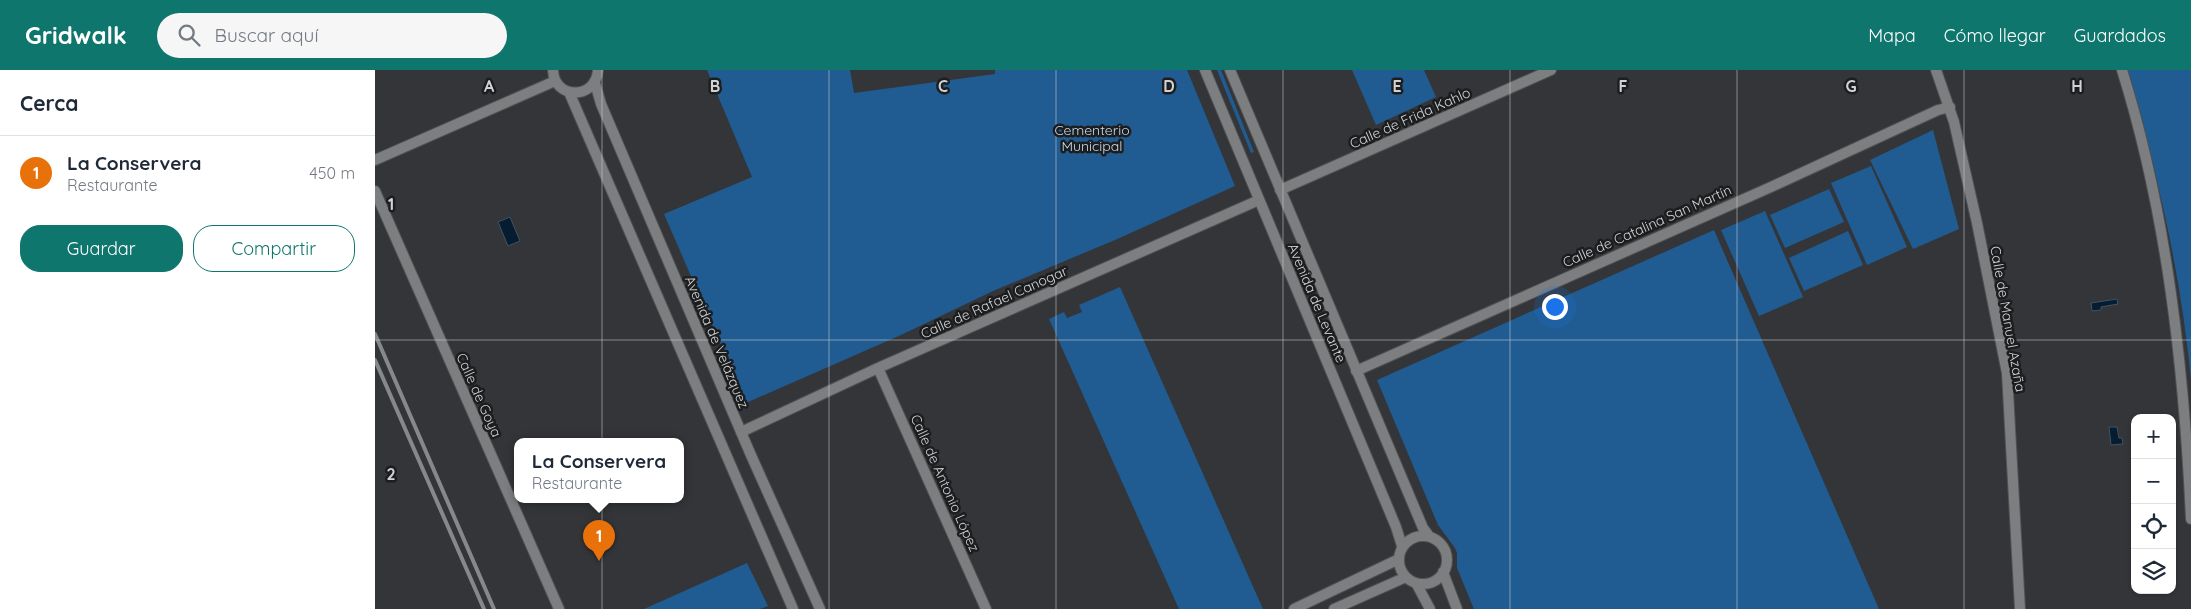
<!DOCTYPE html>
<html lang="es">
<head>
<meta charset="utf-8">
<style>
  :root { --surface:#fff; --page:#f6f6f7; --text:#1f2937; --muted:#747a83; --line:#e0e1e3; --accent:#0f766e }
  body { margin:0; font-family:Quicksand,sans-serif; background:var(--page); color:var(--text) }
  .controls { position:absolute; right:15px; bottom:15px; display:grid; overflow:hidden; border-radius:10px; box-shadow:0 1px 4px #0004 }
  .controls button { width:45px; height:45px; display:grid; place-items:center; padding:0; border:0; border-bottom:1px solid var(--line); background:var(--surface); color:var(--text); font:25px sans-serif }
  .you { position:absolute; left:1179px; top:236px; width:18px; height:18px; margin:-12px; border:4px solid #fff; border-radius:50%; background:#1a73e8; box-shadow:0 0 0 8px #1a73e833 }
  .badge { display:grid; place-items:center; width:32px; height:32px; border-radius:50%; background:var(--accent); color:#fff; font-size:16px; font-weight:700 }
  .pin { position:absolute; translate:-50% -41px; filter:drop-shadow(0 1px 2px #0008) }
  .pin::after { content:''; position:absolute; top:26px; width:18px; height:15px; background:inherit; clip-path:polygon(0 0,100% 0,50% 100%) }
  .popup { position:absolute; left:139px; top:368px; width:170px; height:65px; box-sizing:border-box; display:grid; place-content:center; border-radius:10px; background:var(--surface); filter:drop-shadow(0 1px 4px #0005); font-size:16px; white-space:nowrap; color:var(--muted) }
  .popup b { font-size:19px; color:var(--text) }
  .popup::after { content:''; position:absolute; left:50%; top:100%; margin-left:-10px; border:10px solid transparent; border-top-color:var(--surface) }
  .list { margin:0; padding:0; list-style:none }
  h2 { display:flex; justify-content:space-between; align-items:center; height:65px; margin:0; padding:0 20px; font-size:21px }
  h2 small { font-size:16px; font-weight:400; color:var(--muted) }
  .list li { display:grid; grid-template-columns:32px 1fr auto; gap:15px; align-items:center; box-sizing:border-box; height:75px; padding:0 20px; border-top:1px solid var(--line) }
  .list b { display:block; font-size:19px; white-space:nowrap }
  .list p { margin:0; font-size:16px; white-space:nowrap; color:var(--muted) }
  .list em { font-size:16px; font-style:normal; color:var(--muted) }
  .actions { display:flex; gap:10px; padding:15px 20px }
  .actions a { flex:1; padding:11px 0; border:1px solid var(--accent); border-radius:20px; text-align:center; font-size:18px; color:var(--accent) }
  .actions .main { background:var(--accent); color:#fff }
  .icon { flex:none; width:28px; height:28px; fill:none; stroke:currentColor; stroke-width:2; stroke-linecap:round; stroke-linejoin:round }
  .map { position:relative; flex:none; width:1816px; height:539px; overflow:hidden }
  header { display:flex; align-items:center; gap:30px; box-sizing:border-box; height:70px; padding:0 25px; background:var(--accent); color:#fff }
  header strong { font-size:24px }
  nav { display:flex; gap:28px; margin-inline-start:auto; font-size:18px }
  .search { width:350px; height:45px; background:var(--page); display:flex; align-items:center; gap:12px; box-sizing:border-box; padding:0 18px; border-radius:28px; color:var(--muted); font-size:19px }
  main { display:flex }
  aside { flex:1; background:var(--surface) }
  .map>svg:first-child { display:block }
  .green { fill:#205c91 }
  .water { fill:#061d31; stroke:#435362 }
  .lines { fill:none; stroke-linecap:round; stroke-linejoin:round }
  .minor-casing { stroke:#4f5154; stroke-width:12 }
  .tertiary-casing { stroke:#4f5154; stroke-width:12 }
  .minor { stroke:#7c7e7f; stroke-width:10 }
  .tertiary { stroke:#7c7e7f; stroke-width:10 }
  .rail { stroke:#86888a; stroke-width:4 }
  .grid { fill:none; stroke:#d0d2d3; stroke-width:1; stroke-opacity:0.55 }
  .labels { text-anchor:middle; stroke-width:5; stroke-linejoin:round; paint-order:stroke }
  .street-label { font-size:14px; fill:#d0d2d3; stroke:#1c1d1e }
  .park-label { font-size:14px; fill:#cadbed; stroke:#1c1d1e }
  .grid-label { font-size:16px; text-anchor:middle; font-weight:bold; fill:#d0d2d3; stroke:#1c1d1e; stroke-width:5; stroke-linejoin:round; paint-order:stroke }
</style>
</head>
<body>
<header>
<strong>Gridwalk</strong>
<div class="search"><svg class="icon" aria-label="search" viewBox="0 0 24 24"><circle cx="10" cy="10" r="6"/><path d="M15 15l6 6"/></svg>Buscar aquí</div>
<nav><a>Mapa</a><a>Cómo llegar</a><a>Guardados</a></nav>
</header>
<main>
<aside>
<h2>Cerca<small></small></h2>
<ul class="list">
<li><span class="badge" style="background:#e8710a">1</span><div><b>La Conservera</b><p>Restaurante</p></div><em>450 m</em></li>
</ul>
<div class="actions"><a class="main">Guardar</a><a>Compartir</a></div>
</aside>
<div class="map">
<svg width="1816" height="539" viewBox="0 0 1816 539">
  <rect width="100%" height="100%" fill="#333538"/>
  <path class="green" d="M332,0h143l4,23 141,-19v-4h192l48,116 -120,54 -122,51 -92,44 -155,68 -82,-189 88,-37z
    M842,0h4l33,82 -3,1z
    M977,0h72l12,27 -60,28z
    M1753,0h63v310c-10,-106 -34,-208 -63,-310z
    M1558,60l26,99 -46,20 -43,-89z
    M1496,96l36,81 -40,18 -36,-82z
    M1454,119l15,33 -59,26 -15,-33z
    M1390,141l38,86 -44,19 -38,-86z
    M1339,160l165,379h-405l-17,-41v-15l-2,-5 -17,-23 -61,-145z
    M1473,161l15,34 -59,26 -15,-33z
    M745,217l143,322h-84l-130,-290 15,-7 3,6 15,-6 -3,-7z
    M372,493l21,43 -8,3h-116z"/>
  <path class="water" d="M135,147l10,24 -12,5 -10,-24z
    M1742,229l1,5 -17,3v3l-9,1 -1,-8z
    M1734,357h8l2,11h3l1,6 -12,1z"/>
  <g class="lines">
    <defs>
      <path id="minor" d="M1561,0l18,52 23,101 30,150 13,236
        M1747,0c45,144 62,298 69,449
        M0,90l180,-79
        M905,120l271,-120
        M0,121l184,418
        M503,298l108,241
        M981,301l415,-184 167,-77 12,-3
        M366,362l137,-64 381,-168"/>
      <path id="tertiary" d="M178,0c1,30 43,30 45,0
        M830,0l191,457 6,19
        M855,0l193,458 6,8
        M220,13l6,21 149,349 70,156
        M194,22l224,517
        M1024 490a24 24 0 1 1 48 0a24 24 0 1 1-48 0Z
        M1068,502l14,37
        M1041,513l14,26
        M919,539l105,-50
        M959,539l72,-32"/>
    </defs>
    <use href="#minor" class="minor-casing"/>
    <use href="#tertiary" class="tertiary-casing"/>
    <use href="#minor" class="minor"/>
    <use href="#tertiary" class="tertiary"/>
    <path class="rail" d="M0,264l119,275
      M0,290l109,249"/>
  </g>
  <path class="grid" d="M227,0v539M454,0v539M681,0v539M908,0v539M1135,0v539M1362,0v539M1589,0v539M0,270h1816"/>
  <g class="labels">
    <g class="street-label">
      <text transform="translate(1035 48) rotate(-24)" y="5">Calle de Frida Kahlo</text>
      <text transform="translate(1272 156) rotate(-24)" y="5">Calle de Catalina San Martín</text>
      <text transform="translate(619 232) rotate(-24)" y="5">Calle de Rafael Canogar</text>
      <text transform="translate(942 233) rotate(67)" y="5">Avenida de Levante</text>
      <text transform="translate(1633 249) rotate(80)" y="5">Calle de Manuel Azaña</text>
      <text transform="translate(342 272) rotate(67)" y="5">Avenida de Velázquez</text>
      <text transform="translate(104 325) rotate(66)" y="5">Calle de Goya</text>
      <text transform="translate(570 413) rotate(66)" y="5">Calle de Antonio López</text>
    </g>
    <g class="park-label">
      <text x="717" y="65">Cementerio<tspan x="717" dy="16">Municipal</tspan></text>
    </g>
  </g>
  <g class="grid-label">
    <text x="114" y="22">A</text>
    <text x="340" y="22">B</text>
    <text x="568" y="22">C</text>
    <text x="794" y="22">D</text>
    <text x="1022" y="22">E</text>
    <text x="1248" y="22">F</text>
    <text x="1476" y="22">G</text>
    <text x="1702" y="22">H</text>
    <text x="16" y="140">1</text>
    <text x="16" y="410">2</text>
  </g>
</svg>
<div class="controls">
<button>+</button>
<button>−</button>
<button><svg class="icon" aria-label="locate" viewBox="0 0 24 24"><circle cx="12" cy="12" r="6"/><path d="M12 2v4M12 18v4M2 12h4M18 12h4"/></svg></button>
<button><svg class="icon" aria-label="layers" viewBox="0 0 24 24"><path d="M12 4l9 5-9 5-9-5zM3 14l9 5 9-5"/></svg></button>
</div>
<div class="you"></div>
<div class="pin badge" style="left:224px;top:491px;background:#e8710a">1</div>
<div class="popup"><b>La Conservera</b>Restaurante</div>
</div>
</main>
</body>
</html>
